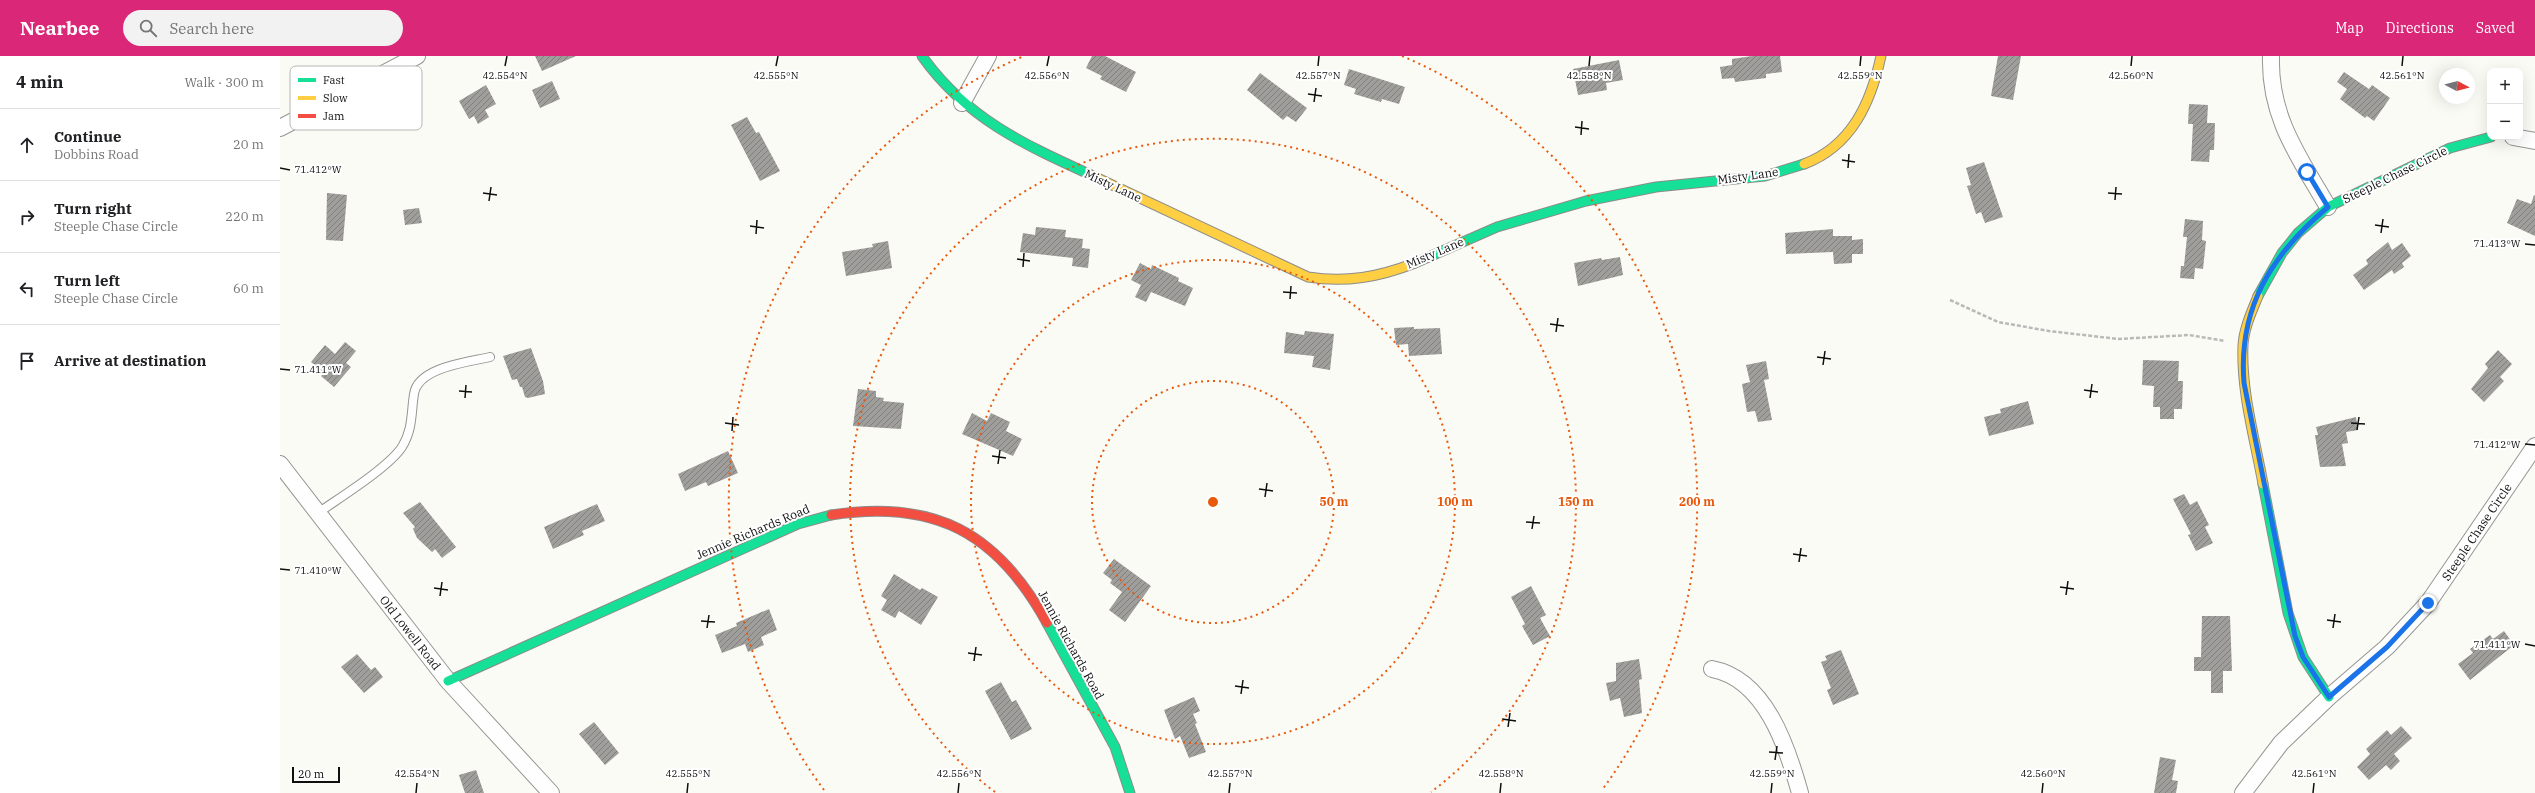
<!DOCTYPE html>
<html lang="en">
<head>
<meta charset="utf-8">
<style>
  :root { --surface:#fff; --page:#f2f2f2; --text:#202124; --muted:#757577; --line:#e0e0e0; --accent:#db2777 }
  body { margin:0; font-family:"IBM Plex Serif",serif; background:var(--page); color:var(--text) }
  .controls { position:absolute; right:12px; top:12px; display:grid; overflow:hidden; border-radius:8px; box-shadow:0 4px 16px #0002 }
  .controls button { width:36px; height:36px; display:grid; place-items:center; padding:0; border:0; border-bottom:1px solid var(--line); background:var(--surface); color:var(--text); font:20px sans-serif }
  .compass { position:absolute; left:2159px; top:12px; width:36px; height:36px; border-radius:50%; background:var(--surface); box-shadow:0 4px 16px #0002; rotate:97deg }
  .scale { position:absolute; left:12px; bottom:10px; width:48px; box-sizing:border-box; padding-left:4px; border:2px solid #0f0f0f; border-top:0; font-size:11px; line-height:14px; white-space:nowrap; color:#0f0f0f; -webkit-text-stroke:3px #fff; paint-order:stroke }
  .stop { position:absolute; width:12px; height:12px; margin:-9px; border:3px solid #1a73e8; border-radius:50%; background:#fff }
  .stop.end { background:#1a73e8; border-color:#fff; box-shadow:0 1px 4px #0008 }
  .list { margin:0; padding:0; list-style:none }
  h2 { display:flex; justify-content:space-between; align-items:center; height:52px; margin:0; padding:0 16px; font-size:17px }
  h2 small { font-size:13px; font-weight:400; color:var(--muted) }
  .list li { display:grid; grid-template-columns:26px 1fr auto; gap:12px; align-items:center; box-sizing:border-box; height:72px; padding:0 16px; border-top:1px solid var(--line) }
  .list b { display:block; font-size:15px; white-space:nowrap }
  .list p { margin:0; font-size:13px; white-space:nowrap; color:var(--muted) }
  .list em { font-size:13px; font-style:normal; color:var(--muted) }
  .icon { flex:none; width:22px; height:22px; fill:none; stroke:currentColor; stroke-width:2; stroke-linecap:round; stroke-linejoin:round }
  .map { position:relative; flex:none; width:2255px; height:737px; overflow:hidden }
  header { display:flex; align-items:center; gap:24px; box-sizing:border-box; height:56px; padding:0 20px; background:var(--accent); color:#fff }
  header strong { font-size:19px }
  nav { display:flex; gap:22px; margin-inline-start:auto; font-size:14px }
  .search { width:280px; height:36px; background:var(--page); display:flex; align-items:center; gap:10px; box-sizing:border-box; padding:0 14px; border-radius:22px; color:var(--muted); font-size:15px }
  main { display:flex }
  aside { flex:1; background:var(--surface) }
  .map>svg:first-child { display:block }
  .building { fill:url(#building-hatch) }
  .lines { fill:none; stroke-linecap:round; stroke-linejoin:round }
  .lane-casing { stroke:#959593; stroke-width:10 }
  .street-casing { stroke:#959593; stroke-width:18 }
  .fast-casing { stroke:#8c8c8a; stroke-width:11 }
  .slow-casing { stroke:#8c8c8a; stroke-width:11 }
  .jam-casing { stroke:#8c8c8a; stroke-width:11 }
  .path { stroke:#b9b9b8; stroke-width:2.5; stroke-dasharray:4 2; stroke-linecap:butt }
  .lane { stroke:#fefefe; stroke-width:8 }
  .street { stroke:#fefefe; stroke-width:16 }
  .fast { stroke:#16e098; stroke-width:9 }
  .slow { stroke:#ffcf43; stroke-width:9 }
  .jam { stroke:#f24e42; stroke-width:9 }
  .route { stroke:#1a73e8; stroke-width:5 }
  .ticks { fill:none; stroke:#0f0f0f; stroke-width:1.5 }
  .ring { fill:none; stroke:#e8590c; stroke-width:2; stroke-dasharray:2 4 }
  .labels { text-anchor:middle; stroke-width:4; stroke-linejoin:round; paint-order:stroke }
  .street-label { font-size:12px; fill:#0f0f0f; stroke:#fff }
  .key { fill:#fff; stroke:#b7b7b7; stroke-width:1 }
  .key-label { font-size:11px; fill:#0f0f0f }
  .ticks-label { font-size:10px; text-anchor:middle; fill:#0f0f0f; stroke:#fff; stroke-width:4; stroke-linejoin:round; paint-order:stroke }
  .centre { fill:#e8590c; stroke:#fff; stroke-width:2 }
  .ring-label { font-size:12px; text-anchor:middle; font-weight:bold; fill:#e8590c; stroke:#fff; stroke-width:4; stroke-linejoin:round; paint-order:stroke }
</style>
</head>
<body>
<header>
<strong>Nearbee</strong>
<div class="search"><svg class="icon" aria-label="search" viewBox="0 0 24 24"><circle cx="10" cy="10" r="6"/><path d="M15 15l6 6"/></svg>Search here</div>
<nav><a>Map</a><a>Directions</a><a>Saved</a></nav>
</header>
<main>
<aside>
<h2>4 min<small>Walk · 300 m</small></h2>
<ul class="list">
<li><svg class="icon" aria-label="ahead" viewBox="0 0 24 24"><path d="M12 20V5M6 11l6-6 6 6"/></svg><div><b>Continue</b><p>Dobbins Road</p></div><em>20 m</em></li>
<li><svg class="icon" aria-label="right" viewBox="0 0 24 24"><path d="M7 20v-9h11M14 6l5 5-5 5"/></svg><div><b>Turn right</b><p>Steeple Chase Circle</p></div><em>220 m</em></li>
<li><svg class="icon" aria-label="left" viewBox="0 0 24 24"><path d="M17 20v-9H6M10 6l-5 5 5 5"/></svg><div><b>Turn left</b><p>Steeple Chase Circle</p></div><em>60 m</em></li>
<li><svg class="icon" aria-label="arrive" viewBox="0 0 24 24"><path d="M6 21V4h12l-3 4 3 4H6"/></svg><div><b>Arrive at destination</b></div></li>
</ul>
</aside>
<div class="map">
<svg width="2255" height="737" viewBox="0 0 2255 737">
  <defs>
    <pattern id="building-hatch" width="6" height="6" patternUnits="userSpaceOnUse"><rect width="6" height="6" fill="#9f9e9b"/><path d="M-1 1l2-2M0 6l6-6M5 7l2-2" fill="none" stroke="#807f7d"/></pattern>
  </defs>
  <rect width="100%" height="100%" fill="#fbfbf6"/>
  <path class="building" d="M255,0h41l-34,15z
    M812,0h13l31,16 -10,20 -26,-13 2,-3 -16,-8z
    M1472,0h28l2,16 -16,2v4l-31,4 -1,-4 -12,1 -2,-12 12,-2v-6z
    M1718,0h23l-8,44 -22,-4z
    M1339,4l4,20 -17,3 1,7 -29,5 -5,-26z
    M1069,13l56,18 -6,17 -17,-5 -1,3 -27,-8 2,-5 -12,-4z
    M2064,16l25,17 3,-4 18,13 -16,23 -7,-5 -2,2 -25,-19 7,-10 -10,-7z
    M980,17l47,35 -11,14 -9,-6 -4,4 -36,-30z
    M272,25l8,18 -20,9 -8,-18z
    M206,29l10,19 -11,6 4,7 -11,7 -4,-8 -5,3 -10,-18z
    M1909,48l19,1 -1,18h8l-1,27h-4l-1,12 -18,-1 2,-37h-5z
    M467,61l9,16 3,-1 21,39 -20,10 -29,-56z
    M1704,106l19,55 -18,6 -4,-11 -5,2 -9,-28 4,-1 -5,-17z
    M47,137l20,2 -4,46 -17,-1z
    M2254,139l1,1v40l-28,-13 10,-24 14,5z
    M139,152l3,15 -17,2 -2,-15z
    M1905,163l18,2 -1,19 4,1 -3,28 -8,-1 -1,11 -14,-1 1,-12h3l3,-29h-4z
    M756,171l30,3 -1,7 18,2 -1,9 8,1 -2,19 -16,-2 1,-8 -53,-6 3,-19 12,2z
    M1553,173v7h19v4l11,-1v15h-11v9l-18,1 -1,-12 -47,2 -1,-21z
    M608,185l4,27 -46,8 -4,-24 31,-5 -1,-3z
    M2108,186l4,8 10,-7 9,13 -9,7 2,4 -10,7 -2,-4 -28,20 -11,-15 15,-11 -2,-4z
    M1340,201l3,18 -45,11 -4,-23 27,-5 1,2z
    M860,207l11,6 1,-4 27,13 -1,3 15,7 -8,18 -34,-14 -5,10 -11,-5 6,-12 -10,-5z
    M1134,271v2l26,-1 2,26 -33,2 -1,-12 -12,1 -2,-17z
    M1025,275l29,3 -4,36 -18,-3 2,-11 -30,-3 2,-21 18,3z
    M65,286l11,9 -10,12 5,4 -17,20 -13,-11 3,-3 -13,-11 14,-17 10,9z
    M251,292l12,33 2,13 -17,4 -3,-1 -3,-10h-2l-3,-8 -5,1 -9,-24z
    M2218,294l14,14 -12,13 4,4 -20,21 -13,-13 17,-21 -3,-4z
    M1863,304l36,1 -1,20h5l-1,28h-8v10h-14v-12h-7l1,-21 -12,-1z
    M1486,305l3,18 -5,1 8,40 -14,2 -3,-11 -8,1 -5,-28 8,-2 -4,-17z
    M578,333l18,2v6l8,1 -1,3 21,2 -3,26 -48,-3z
    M1748,345l6,23 -45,12 -5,-19 17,-4 -1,-4z
    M692,357l15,8 4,-8 19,9 -4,9 16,8 -9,17 -51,-22z
    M2076,361l2,13 -12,2 2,11 -6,1 4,22 -26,1 -5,-32h3l-2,-8z
    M448,395l10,22 -30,13 -2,-4 -21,9 -7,-17z
    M1904,438l6,11 7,-4 12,24 -4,2 8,16 -17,8 -8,-16 3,-1 -18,-35z
    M140,446l36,45 -14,11 -7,-9 -3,3 -15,-14 -4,-9 2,-2 -12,-14z
    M317,448l8,17 -23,10 2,4 -31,14 -9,-22z
    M834,503l37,27 -26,36 -16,-12 13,-18 -12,-9 2,-3 -9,-7z
    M614,518l26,16 2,-2 16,9 -17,28 -22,-14 -4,7 -14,-8 6,-10 -6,-4z
    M1251,530l15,29 -6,3 10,18 -17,9 -11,-19 3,-2 -14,-27z
    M489,553l8,21 -16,7 3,8 -16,7 -3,-8 -23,9 -7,-18 22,-9 -1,-3z
    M1922,560h28l2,55h-9v22h-12v-22h-17v-14h7z
    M2224,575l10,14 -44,35 -12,-16 15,-11 -3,-4 20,-14 3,4z
    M1561,594l18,44 -26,11 -6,-15 4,-2 -10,-26 6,-2 -2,-4z
    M77,598l14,16 4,-3 8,10 -19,16 -23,-26z
    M1359,603l3,20 -3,1 3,33 -18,4 -4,-19 -10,3 -4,-18 10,-2v-18z
    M721,626l11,20 4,-2 16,29 -21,11 -26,-49z
    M914,641l6,14 -7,3 4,9 -2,1 11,28 -17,6 -9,-22 -5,3 -11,-29z
    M314,666l25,31 -14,12 -26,-31z
    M2121,670l11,12 -18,16 6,7 -9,9 -5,-5 -17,15 -12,-13 13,-13 -4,-5 21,-19 4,5z
    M1880,701l16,3 -4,20 6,1 -2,12h-22z
    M196,714l8,23h-19l-6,-18z"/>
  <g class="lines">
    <defs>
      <path id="lane" d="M38,457c21,-15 70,-45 84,-66 11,-18 9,-34 12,-53 4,-27 55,-32 76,-37"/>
      <path id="street" d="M1991,0c-2,61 28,101 57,151
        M682,47l26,-47
        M0,72l137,-72
        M2233,81l22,4
        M0,408l168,217 103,112
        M1432,613c53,10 75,77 88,124
        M1963,737l38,-50 48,-46 58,-50 41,-44 107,-157"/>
      <path id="fast" d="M642,0c44,62 101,88 169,119
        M1135,207l82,-36 89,-26 70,-14 109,-11 39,-12
        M1978,240l24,-43 16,-20 30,-26 122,-59 41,-11
        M1983,428l25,129 15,44 26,40
        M767,567l68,124 15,46
        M168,625l350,-157 33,-9"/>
      <path id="slow" d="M1524,108c48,-18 67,-62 77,-108
        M811,119l217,102c38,6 71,0 107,-14
        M1978,240c-6,15 -14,32 -15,49 -2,47 12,94 20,139"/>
      <path id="jam" d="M551,459c103,-16 166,17 216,108"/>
    </defs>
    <use href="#lane" class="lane-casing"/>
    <use href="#street" class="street-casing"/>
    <use href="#fast" class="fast-casing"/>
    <use href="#slow" class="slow-casing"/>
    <use href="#jam" class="jam-casing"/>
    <path class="path" d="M1670,244l48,22 51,9 69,8 71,-4 36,6"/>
    <use href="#lane" class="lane"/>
    <use href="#street" class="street"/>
    <use href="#fast" class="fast"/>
    <use href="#slow" class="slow"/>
    <use href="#jam" class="jam"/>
  </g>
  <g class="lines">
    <path class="route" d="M2027,116l21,35c-57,48 -90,101 -84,176l51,253 8,21 26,40 58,-50 41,-44"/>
  </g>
  <path class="ticks" d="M225,10l2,-10M496,10l2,-10M767,10l2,-10M1038,10l1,-10M1309,10l1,-10M1580,10l1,-10M1851,10l1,-10M2122,10l1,-10M1028,38l14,2M1034,46l2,-14M1295,71l14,2M1301,79l1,-14M1562,104l13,2M0,112l10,2M1568,112l1,-14M203,137l14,2M1828,137l14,1M1835,144l1,-13M209,145l2,-14M2095,169l14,2M470,170l14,2M2101,177l2,-14M476,178l1,-14M2245,188l10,1M737,203l13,2M743,211l1,-14M1003,236l14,1M1010,243l1,-13M1270,268l14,2M1276,276l2,-14M1537,301l14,2M1543,309l2,-14M0,313l10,1M1804,334l14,2M179,335l13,1M185,342l1,-13M1810,342l2,-14M445,367l14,2M2071,367l14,1M2077,374l2,-13M452,375l1,-14M2245,388l10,1M712,400l14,2M718,408l2,-14M979,433l14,2M985,441l2,-14M1246,466l14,1M1252,473l2,-13M1513,498l14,2M1519,506l2,-14M0,513l10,1M1780,531l14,2M154,532l14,2M1786,539l2,-14M160,540l2,-14M2047,564l14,2M421,565l14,1M427,572l2,-13M2053,572l2,-14M2245,588l10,2M688,597l14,2M694,605l2,-14M955,630l14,2M961,638l2,-14M1222,663l14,2M1228,671l2,-14M1489,696l14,1M1495,704l2,-14M136,737l1,-10M407,737l1,-10M678,737l1,-10M949,737l1,-10M1220,737l1,-10M1491,737l1,-10M1762,737l1,-10M2033,737l1,-10"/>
  <g class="ring">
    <circle cx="933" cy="446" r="121"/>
    <circle cx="933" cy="446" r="242"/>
    <path d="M715 736A363 363 0 1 1 1151 736"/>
    <path d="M544 734A484 484 0 0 1 744 0M1122 0A484 484 0 0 1 1322 734"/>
  </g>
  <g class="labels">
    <g class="street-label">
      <text transform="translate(2115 119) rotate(-26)" y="4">Steeple Chase Circle</text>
      <text transform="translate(1468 120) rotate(-8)" y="4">Misty Lane</text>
      <text transform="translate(833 130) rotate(25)" y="4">Misty Lane</text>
      <text transform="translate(1155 197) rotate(-23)" y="4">Misty Lane</text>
      <text transform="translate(473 476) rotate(-23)" y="4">Jennie Richards Road</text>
      <text transform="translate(2197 476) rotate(-56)" y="4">Steeple Chase Circle</text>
      <text transform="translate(130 577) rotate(52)" y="4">Old Lowell Road</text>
      <text transform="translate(791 589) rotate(61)" y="4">Jennie Richards Road</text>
    </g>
  </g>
  <rect x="10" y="10" width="132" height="64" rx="6" class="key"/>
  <rect x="18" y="22" width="18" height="4" fill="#16e098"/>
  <rect x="18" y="40" width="18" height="4" fill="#ffcf43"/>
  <rect x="18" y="58" width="18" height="4" fill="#f24e42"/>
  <g class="key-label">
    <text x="43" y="28">Fast</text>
    <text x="43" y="46">Slow</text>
    <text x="43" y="64">Jam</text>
  </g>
  <g class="ticks-label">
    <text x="225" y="23">42.554°N</text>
    <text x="496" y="23">42.555°N</text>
    <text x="767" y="23">42.556°N</text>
    <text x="1038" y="23">42.557°N</text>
    <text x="1309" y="23">42.558°N</text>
    <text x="1580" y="23">42.559°N</text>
    <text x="1851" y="23">42.560°N</text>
    <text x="2122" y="23">42.561°N</text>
    <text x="38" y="117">71.412°W</text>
    <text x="2217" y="191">71.413°W</text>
    <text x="38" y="317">71.411°W</text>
    <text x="2217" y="392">71.412°W</text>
    <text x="38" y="518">71.410°W</text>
    <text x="2217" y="592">71.411°W</text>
    <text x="137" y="721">42.554°N</text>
    <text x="408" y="721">42.555°N</text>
    <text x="679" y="721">42.556°N</text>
    <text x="950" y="721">42.557°N</text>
    <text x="1221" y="721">42.558°N</text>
    <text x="1492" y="721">42.559°N</text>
    <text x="1763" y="721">42.560°N</text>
    <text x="2034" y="721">42.561°N</text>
  </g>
  <circle cx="933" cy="446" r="6" class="centre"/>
  <g class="ring-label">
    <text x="1054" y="450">50 m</text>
    <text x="1175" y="450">100 m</text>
    <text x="1296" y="450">150 m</text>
    <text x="1417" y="450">200 m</text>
  </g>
</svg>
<div class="controls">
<button>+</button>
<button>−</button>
</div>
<svg class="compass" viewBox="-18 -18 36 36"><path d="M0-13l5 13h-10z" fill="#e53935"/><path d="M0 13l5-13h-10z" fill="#757577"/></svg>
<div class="scale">20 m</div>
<div class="stop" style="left:2027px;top:116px"></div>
<div class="stop end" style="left:2148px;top:547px"></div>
</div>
</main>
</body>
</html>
